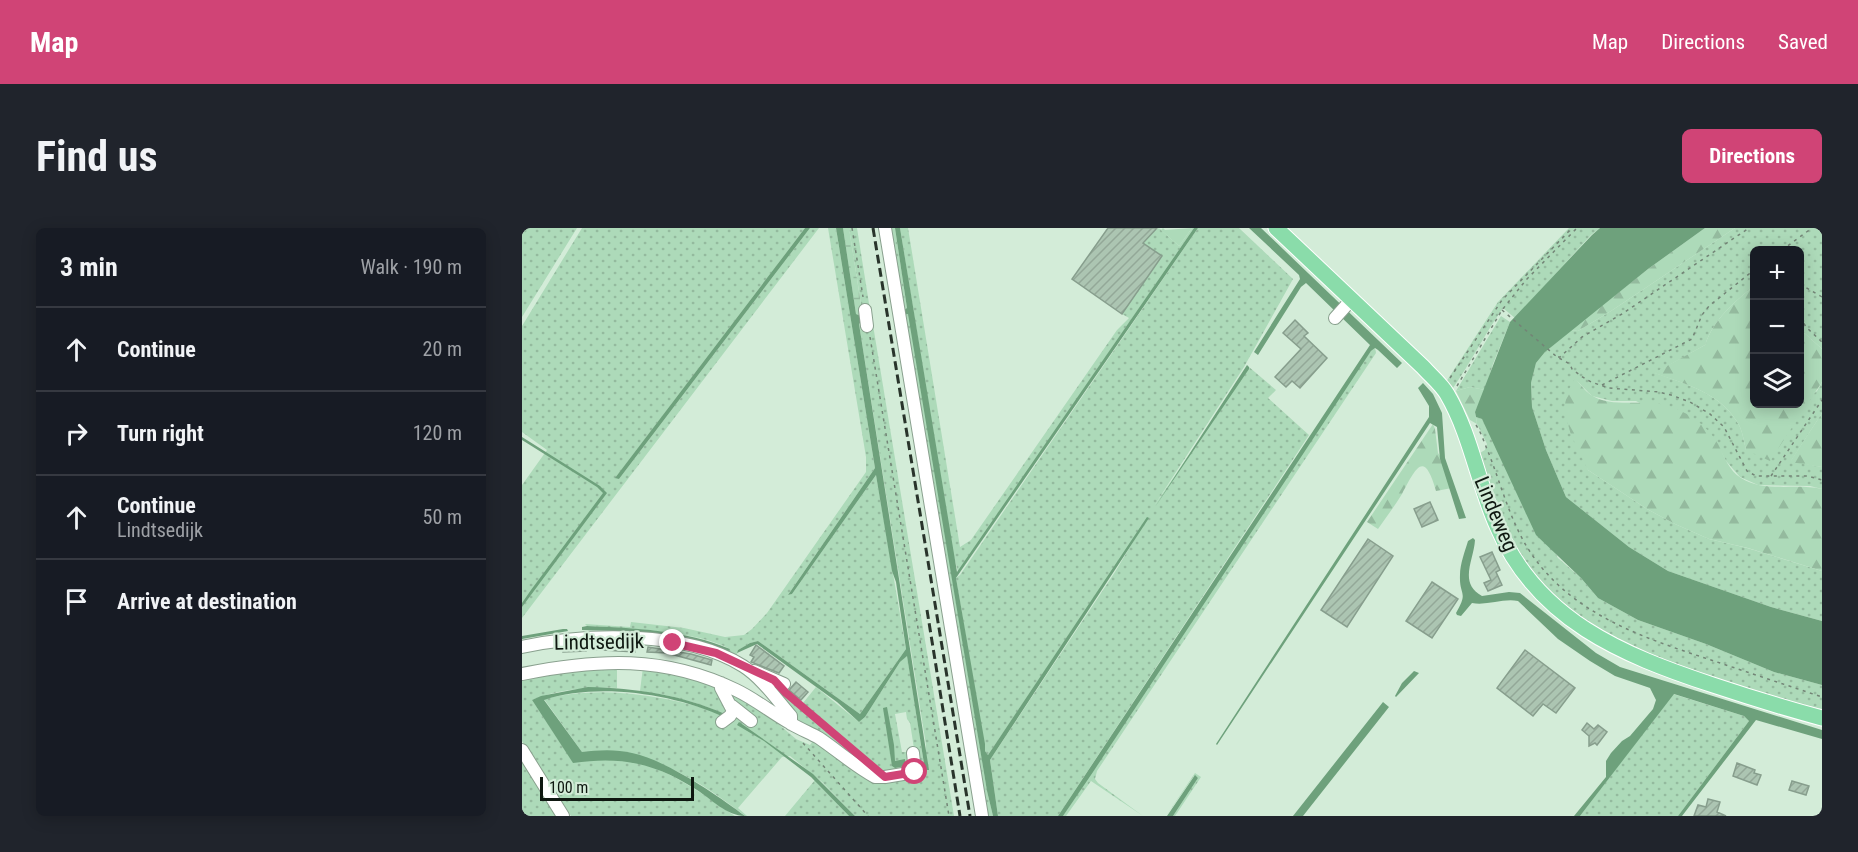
<!DOCTYPE html>
<html lang="en">
<head>
<meta charset="utf-8">
<style>
  :root { --surface:#171b24; --page:#20242c; --text:#f1f3f6; --muted:#9ea1a6; --line:#363941; --accent:#d04476 }
  body { margin:0; font-family:"Roboto Condensed",sans-serif; background:var(--page); color:var(--text) }
  .controls { position:absolute; right:18px; top:18px; display:grid; overflow:hidden; border-radius:9px; box-shadow:0 3px 15px #0003 }
  .controls button { width:54px; height:54px; display:grid; place-items:center; padding:0; border:0; border-bottom:2px solid var(--line); background:var(--surface); color:var(--text); font:30px sans-serif }
  .scale { position:absolute; left:18px; bottom:15px; width:154px; box-sizing:border-box; padding-left:6px; border:3px solid #0f1811; border-top:0; font-size:16px; line-height:21px; white-space:nowrap; color:#0f1811; -webkit-text-stroke:4px #d3ecd8; paint-order:stroke }
  .stop { position:absolute; width:18px; height:18px; margin:-14px; border:4px solid #d04476; border-radius:50%; background:#fff }
  .stop.end { background:#d04476; border-color:#fff; box-shadow:0 2px 6px #0008 }
  .list { margin:0; padding:0; list-style:none }
  h2 { display:flex; justify-content:space-between; align-items:center; height:78px; margin:0; padding:0 24px; font-size:26px }
  h2 small { font-size:20px; font-weight:400; color:var(--muted) }
  .list li { display:grid; grid-template-columns:39px 1fr auto; gap:18px; align-items:center; box-sizing:border-box; height:84px; padding:0 24px; border-top:2px solid var(--line) }
  .list b { display:block; font-size:22px; white-space:nowrap }
  .list p { margin:0; font-size:20px; white-space:nowrap; color:var(--muted) }
  .list em { font-size:20px; font-style:normal; color:var(--muted) }
  .icon { flex:none; width:33px; height:33px; fill:none; stroke:currentColor; stroke-width:2; stroke-linecap:round; stroke-linejoin:round }
  .map { position:relative; flex:none; width:1300px; height:588px; overflow:hidden; border-radius:9px }
  header { display:flex; align-items:center; gap:36px; box-sizing:border-box; height:84px; padding:0 30px; background:var(--accent); color:#fff }
  header strong { font-size:28px }
  nav { display:flex; gap:33px; margin-inline-start:auto; font-size:21px }
  .intro { display:flex; align-items:center; justify-content:space-between; box-sizing:border-box; height:144px; padding:0 36px }
  h1 { margin:0; font-size:42px }
  .button { padding:15px 27px; border-radius:9px; background:var(--accent); color:#fff; font-size:21px; font-weight:700 }
  main { display:flex; gap:36px; padding:0 36px }
  aside { flex:1; background:var(--surface); border-radius:9px; box-shadow:0 3px 15px #0003 }
  .map>svg:first-child { display:block }
  .grass { fill:url(#grass-dots) }
  .forest { fill:url(#forest-firs) }
  .wetland { fill:url(#wetland-marsh) }
  .garden { fill:#addab9 }
  .water { fill:#6ea17c }
  .pier { fill:#d3ecd8 }
  .building { fill:url(#building-hatch); stroke:#879e8d; stroke-width:1.5 }
  .lines { fill:none; stroke-linecap:round; stroke-linejoin:round }
  .minor-casing { stroke:#89a08e; stroke-width:14 }
  .major-casing { stroke:#fff; stroke-width:17 }
  .path { stroke:#738476; stroke-width:1.5; stroke-dasharray:3 4.5; stroke-linecap:butt }
  .minor { stroke:#fff; stroke-width:12 }
  .major { stroke:#8adcaa; stroke-width:15 }
  .rail { stroke:#29342b; stroke-width:3; stroke-dasharray:9 4.5; stroke-linecap:butt }
  .route { stroke:#d04476; stroke-width:8 }
  .labels { text-anchor:middle; stroke-width:4.5; stroke-linejoin:round; paint-order:stroke }
  .street-label { font-size:21px; fill:#0f1811; stroke:#d3ecd8 }
</style>
</head>
<body>
<header>
<strong>Map</strong>
<nav><a>Map</a><a>Directions</a><a>Saved</a></nav>
</header>
<div class="intro"><h1>Find us</h1><a class="button">Directions</a></div>
<main>
<aside>
<h2>3 min<small>Walk · 190 m</small></h2>
<ul class="list">
<li><svg class="icon" aria-label="ahead" viewBox="0 0 24 24"><path d="M12 20V5M6 11l6-6 6 6"/></svg><div><b>Continue</b></div><em>20 m</em></li>
<li><svg class="icon" aria-label="right" viewBox="0 0 24 24"><path d="M7 20v-9h11M14 6l5 5-5 5"/></svg><div><b>Turn right</b></div><em>120 m</em></li>
<li><svg class="icon" aria-label="ahead" viewBox="0 0 24 24"><path d="M12 20V5M6 11l6-6 6 6"/></svg><div><b>Continue</b><p>Lindtsedijk</p></div><em>50 m</em></li>
<li><svg class="icon" aria-label="arrive" viewBox="0 0 24 24"><path d="M6 21V4h12l-3 4 3 4H6"/></svg><div><b>Arrive at destination</b></div></li>
</ul>
</aside>
<div class="map">
<svg width="1300" height="588" viewBox="0 0 1300 588">
  <defs>
    <pattern id="grass-dots" width="8" height="8" patternUnits="userSpaceOnUse" patternTransform="scale(1.5)"><rect width="8" height="8" fill="#addab9"/><path d="M2 2h.1M6 6h.1" fill="none" stroke="#94ba9e" stroke-width="1.8" stroke-linecap="round"/></pattern>
    <pattern id="forest-firs" width="22" height="20" patternUnits="userSpaceOnUse" patternTransform="scale(1.5)"><rect width="22" height="20" fill="#addab9"/><path d="M5 1l3.5 6h-7zM16 11l3.5 6h-7z" fill="#94ba9e"/></pattern>
    <pattern id="wetland-marsh" width="20" height="14" patternUnits="userSpaceOnUse" patternTransform="scale(1.5)"><rect width="20" height="14" fill="#addab9"/><path d="M1 5h8M5 5V1M11 12h8M15 12V8" fill="none" stroke="#94ba9e"/></pattern>
    <pattern id="building-hatch" width="6" height="6" patternUnits="userSpaceOnUse" patternTransform="scale(1.5)"><rect width="6" height="6" fill="#acc5b2"/><path d="M-1 1l2-2M0 6l6-6M5 7l2-2" fill="none" stroke="#93a898"/></pattern>
  </defs>
  <rect width="100%" height="100%" fill="#d3ecd8"/>
  <path class="grass" d="M0,0h55l-55,89z
    M60,0h223l-189,249 3,2 191,-251h9l-297,390v-133l25,-35 -25,-18v-106z
    M306,0h8l39,240 -87,127 4,-1 84,-119 30,174 -46,65 -102,-73 -8,2 -12,7 -2,9 -106,-23v-5l6,1 54,8 39,10 1,-1c-33,-18 -104,-21 -143,-23l-2,-2 45,3 1,-5 53,6 41,9 19,-2 8,-6 15,-16 99,-141v-15z
    M327,0h8l14,88 -9,-6z
    M368,0h5l12,80 -3,2z
    M378,0h8l52,319 11,-7 146,-210 12,-12 -7,-4 16,-74 21,-12 20,18 13,-18h2l-236,344 -5,-19z
    M676,0h41l54,51 -49,88 -90,139 95,-139 27,23 -8,8 41,37 -251,381h-60l-8,-56 125,-188 33,-55 -160,238 -3,-4 -29,-173 4,-3z
    M1047,0h31l-9,7 -76,83 -12,-10c-19,27 -33,56 -52,83l-5,-9 52,-80z
    M1213,0h87v121l-22,-20v-79h-46v36c-21,17 -40,33 -49,59l-50,28c31,11 69,21 85,54 3,7 4,15 6,23l71,-59 5,-9v31l-31,48 31,6v22l-12,-3 -52,-1 -18,-8 -14,-16 -10,-19 -80,-41h-24l-20,-5 -17,-17 13,91 59,39 28,15 34,15 38,9 75,23v50l-51,-14 -103,-36 -39,-24 -63,-50 -20,-47 -14,-43 -1,-24 5,-20 9,-11 26,-22 7,1 33,-20z
    M381,86h5l2,4 77,473 6,25h-6z
    M979,88l9,6 -17,42 -8,26 -15,-3 -14,4z
    M350,91l82,497h-99l-33,-34 -32,-26 -8,1 -44,51 9,8h-2c-49,-38 -100,-70 -163,-64l-38,-53c61,-15 121,-3 181,15 -28,-12 -55,-19 -85,-23l3,-24 71,18 24,24 -13,-19 38,21 33,28 14,6 3,-4 56,39 49,-6 -8,-51 -3,-4 -1,-7 -11,2 7,38h8l2,16 -28,5 -16,-13 -2,3 13,11 -71,-46 -14,-12 -36,-39 22,7 23,19 13,-16 43,35 6,-5 35,-55 7,-7 18,115 1,-25 -67,-421 4,-3z
    M853,120l1,5 -279,418 -2,8 3,4 45,33 -52,-35 -25,35h-3l296,-449 12,-16z
    M954,189l6,2 76,139 23,20 17,20 40,22 68,24 68,28 48,13v24l-51,-12 -121,-40 -69,-36 -51,-47 -26,-44 -26,-76 7,-4 2,-6 -10,-20z
    M95,439v21c-29,-1 -58,1 -85,12l41,62c17,-2 34,-3 51,-2 41,5 78,34 111,56h-164l-49,-75v-63l30,-6z
    M1151,466l71,22 5,5 -71,95h-98z
    M0,534l36,54h-36z
    M673,545l6,4 -26,39h-2l25,-38 -4,-2 -28,40z
    M293,552l4,5 30,31h-64z"/>
  <path class="forest" d="M1183,0h30l-124,83 -33,20 -7,-1 77,-61z
    M1232,58v118h46v-75l22,20v33l-52,79 -24,-11c-2,-8 -3,-16 -6,-23 -16,-33 -54,-43 -86,-54l51,-28c9,-26 28,-42 49,-59z
    M1053,150c5,6 10,13 16,17 21,14 53,3 77,11 20,6 40,20 50,38 6,12 11,27 23,34 24,15 55,5 81,11v82l-74,-23 -39,-9 -34,-15 -28,-15 -59,-39 -17,-35 -7,-25 3,-17z
    M948,159l15,3 -10,22 2,12 -7,-4 -14,-29z
    M1300,185v54l-32,-5z
    M911,196l2,5 3,24 6,9 8,26 -16,3c-12,-42 -20,-23 -34,3 -7,12 -16,23 -24,35l-11,-7z"/>
  <path class="wetland" d="M321,0h6l14,89 -7,-3z"/>
  <path class="garden" d="M641,0l2,2 27,-2 -13,18 -18,-16z"/>
  <path class="water" d="M283,0h5l-191,251 -4,-1z
    M314,0h7l13,86 7,3 41,-7 3,-2 -12,-80h5l57,344 237,-344h4l-242,350 29,166v7l3,4 159,-238 2,1 -159,242 8,56h-5l-6,-25 -79,-477 -46,7 -3,3 70,446h-4l-18,-114 -7,6 -35,55 -6,5 -22,-20 -80,-58 -20,9 1,-3 12,-7 8,-2 102,73 46,-65 -10,-67 -4,-11 -16,-96 -84,119 -4,1 87,-127z
    M727,0h12l141,135 -5,5 -19,-18 -3,-2 -4,3 -278,421 -30,44h-5l312,-471 -64,-62 -5,4 -43,68 -4,-3 46,-73 -1,-4z
    M1078,0h105l-57,41 -103,83 -9,11 -5,20 1,24 14,43 20,47 63,50 39,24 103,36 51,14v64l-48,-13 -68,-28 -68,-24 -40,-22 -17,-20 -45,-43 -54,-116 -6,-2 -1,-5 35,-90 82,-87z
    M725,137l2,2v2l-94,138z
    M901,155l10,11 9,19 3,45 21,60 -7,1 -19,-60 -3,-32 -7,-4 -213,322 -1,-1 213,-327v-11l-11,-18z
    M0,209l78,49 7,7 -85,114v-4l9,-13 72,-97 -6,-6 -75,-47z
    M951,310l2,2c-1,20 -17,43 7,56l27,-4 11,1 76,60 24,14 202,63v9l-66,-19 -74,96h-4l71,-95 -5,-5 -70,-22 -94,122h-6l32,-39v-16l5,-8 11,-12 8,-5 23,-27 3,-9 -6,-12 -35,-12 -25,-15 -32,-22 -40,-38c-15,-3 -31,5 -46,2l-11,13 -4,-1 -1,-2c13,-22 3,-17 4,-38 0,-11 5,-24 8,-34z
    M65,398c47,2 99,4 143,23l-1,2c-47,-17 -98,-20 -147,-21v-3z
    M41,401h4l1,2 -46,8v-3z
    M892,443l5,2 -23,24 -1,-1 7,-13z
    M66,459c48,1 94,8 137,27l-1,3c-50,-23 -126,-35 -180,-17l38,52c16,-2 34,-3 50,1 34,7 85,42 113,63 -18,0 -34,-17 -48,-26 -42,-27 -76,-34 -124,-27l-41,-63 9,-4z
    M861,474l6,5 -86,109h-10z
    M365,479l7,38 1,16 10,-2 1,7 -11,2 -3,-2 -9,-58z
    M217,494l74,52 42,42h-6l-38,-39 -47,-36 -27,-16z
    M673,547l3,3 -25,38h-6z"/>
  <path class="pier" d="M372,81l1,9 -23,4 -1,-9z"/>
  <path class="building" d="M586,0h49l-14,15 19,13 -40,58 -50,-35z
    M773,92l13,13 -4,3 23,22 -27,30 -8,-7 -6,6 -11,-10 26,-28 -18,-16z
    M908,274l8,18 -16,7 -8,-18z
    M846,311l25,17 -46,71 -26,-17z
    M970,324l8,18 -4,2 6,13 -14,6 -4,-8 7,-3 -11,-23z
    M910,354l26,17 -26,39 -26,-17z
    M234,417l28,21 -5,7 -28,-11 3,-5 -4,-2z
    M83,418h30v6l-48,-3v-2z
    M64,419v4l-23,1v-3z
    M126,419l43,7 21,6 -1,5 -44,-12 -20,-1z
    M1003,422l50,38 -19,25 -13,-9 -10,12 -36,-28z
    M274,454l12,10 -7,8 -12,-10z
    M1065,495l7,6 4,-4 9,7 -10,13 -2,-2 -6,3v-10l-7,-6z
    M1215,535l18,7 -1,3 7,2 -4,10 -24,-9z
    M1270,553l17,5 -3,9 -17,-5z
    M1186,571l12,3 -3,10 9,4h-32l4,-11 8,2z"/>
  <g class="lines">
    <defs>
      <path id="minor" d="M363,0l97,588
        M343,82l2,16
        M813,90l17,-19
        M0,419c64,-14 164,-17 221,19 19,12 34,34 48,50v8
        M232,443l30,13
        M0,446c76,-15 142,-19 214,16 19,9 36,23 54,33 10,6 20,10 29,15 19,13 36,28 56,39h10l30,-5 -2,-19
        M199,455v5l12,23 -3,5 -8,6
        M210,478l19,15
        M0,522l41,66"/>
      <path id="major" d="M754,0l147,139c8,9 18,17 24,27 24,41 31,90 50,132 40,94 125,129 216,159 36,12 72,23 109,33"/>
    </defs>
    <use href="#minor" class="minor-casing"/>
    <use href="#major" class="major-casing"/>
    <path class="path" d="M330,0l11,69
      M1260,22l30,-22
      M1278,56l22,13
      M980,82l55,47 13,7 2,5 9,7 10,6 18,6 50,4 12,3 19,7 20,12 14,13 23,44 9,5h52l14,4
      M1278,89l6,10 16,15
      M348,109l79,479
      M1036,129h2l22,-20 40,-23 127,-86
      M928,150l52,-78 70,-72
      M1080,157l90,-46 10,-24 7,-9 45,-36
      M935,158l45,-76 24,-30 51,-52
      M954,197c6,9 9,20 13,29 12,31 21,65 38,93 41,67 117,91 187,114 36,12 72,24 108,36
      M1249,248l51,-76
      M272,472l49,41
      M281,515l65,73"/>
    <use href="#minor" class="minor"/>
    <use href="#major" class="major"/>
    <path class="rail" d="M351,0l97,588
      M405,382l33,206"/>
  </g>
  <g class="lines">
    <path class="route" d="M151,415l43,10 58,27 12,13 99,84 30,-5"/>
  </g>
  <g class="labels">
    <g class="street-label">
      <text transform="translate(974 286) rotate(67)" y="7">Lindeweg</text>
      <text transform="translate(77 414) rotate(-1)" y="7">Lindtsedijk</text>
    </g>
  </g>
</svg>
<div class="controls">
<button>+</button>
<button>−</button>
<button><svg class="icon" aria-label="layers" viewBox="0 0 24 24"><path d="M12 4l9 5-9 5-9-5zM3 14l9 5 9-5"/></svg></button>
</div>
<div class="scale">100 m</div>
<div class="stop" style="left:393px;top:544px"></div>
<div class="stop end" style="left:151px;top:415px"></div>
</div>
</main>
</body>
</html>
